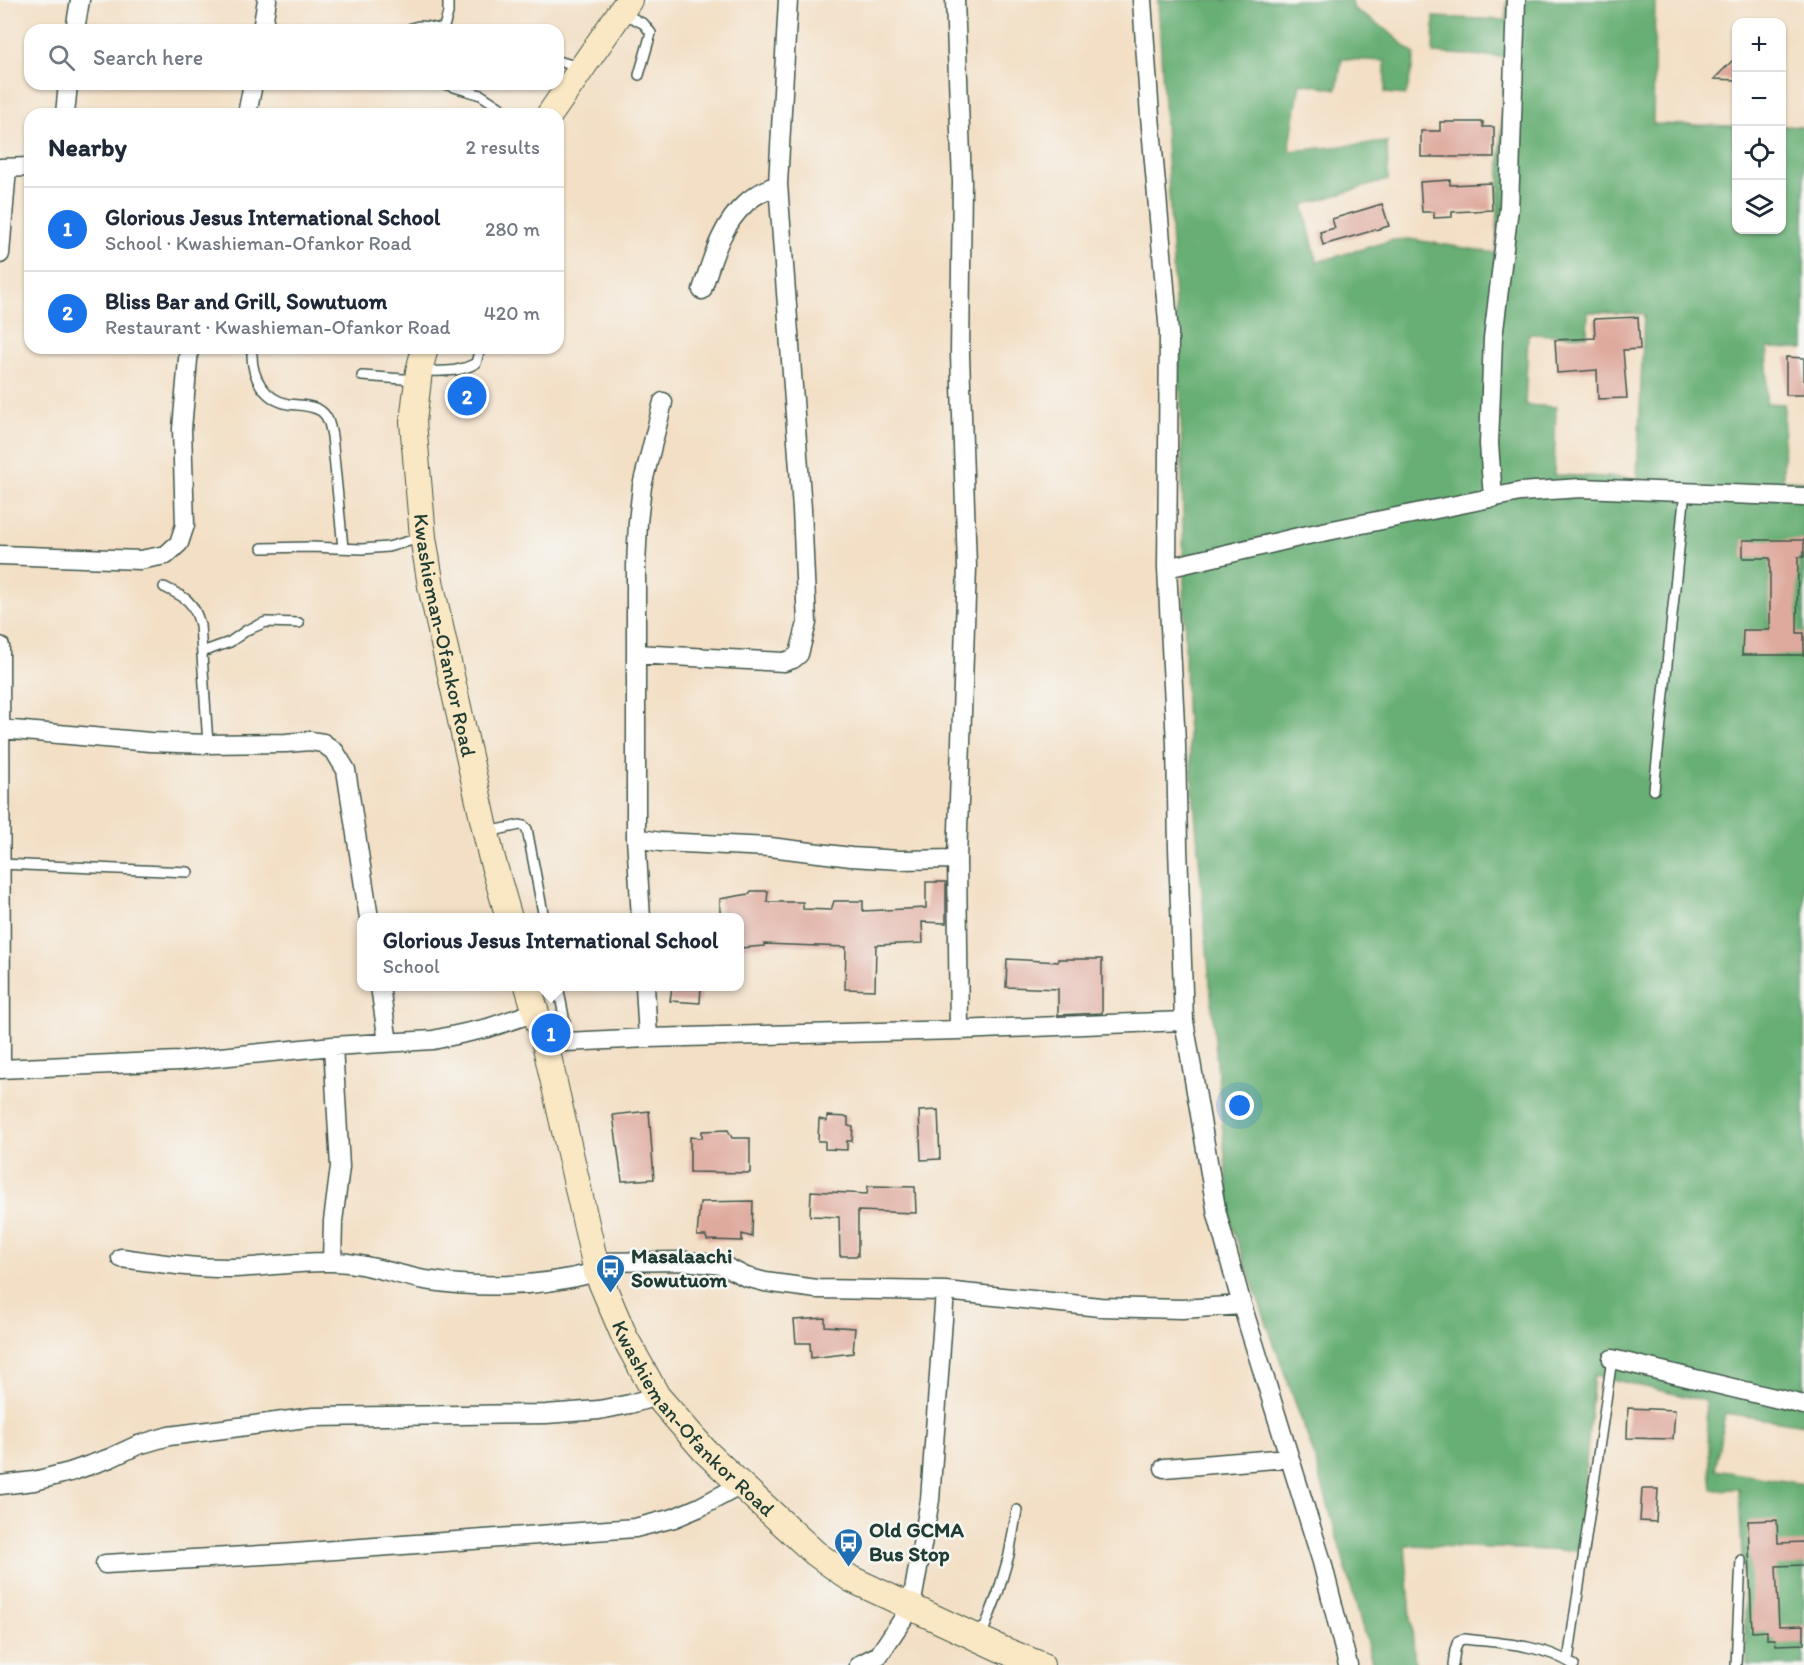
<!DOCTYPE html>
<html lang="en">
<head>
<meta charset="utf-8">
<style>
  :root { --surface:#fff; --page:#f6f6f7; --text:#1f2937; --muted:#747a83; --line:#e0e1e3; --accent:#1a73e8 }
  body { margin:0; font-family:Itim,sans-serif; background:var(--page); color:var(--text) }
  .controls { position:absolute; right:18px; top:18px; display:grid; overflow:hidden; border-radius:12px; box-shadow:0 2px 4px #0004 }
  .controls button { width:54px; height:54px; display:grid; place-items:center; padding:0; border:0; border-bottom:2px solid var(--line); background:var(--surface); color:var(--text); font:30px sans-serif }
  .you { position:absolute; left:1240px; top:1106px; width:21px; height:21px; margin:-15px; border:4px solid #fff; border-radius:50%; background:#1a73e8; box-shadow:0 0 0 9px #1a73e833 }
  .badge { display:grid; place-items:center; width:39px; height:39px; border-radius:50%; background:var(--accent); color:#fff; font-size:20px; font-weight:700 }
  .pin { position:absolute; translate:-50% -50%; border:3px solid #fff; box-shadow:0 2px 6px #0006 }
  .popup { position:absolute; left:357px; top:913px; width:387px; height:78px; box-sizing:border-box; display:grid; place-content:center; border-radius:12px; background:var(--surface); filter:drop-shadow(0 2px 4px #0005); font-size:20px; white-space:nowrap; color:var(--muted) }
  .popup b { font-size:22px; color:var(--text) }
  .popup::after { content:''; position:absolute; left:50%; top:100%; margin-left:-12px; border:12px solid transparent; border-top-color:var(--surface) }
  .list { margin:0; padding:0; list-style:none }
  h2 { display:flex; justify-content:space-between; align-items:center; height:78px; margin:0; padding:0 24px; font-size:26px }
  h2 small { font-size:20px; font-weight:400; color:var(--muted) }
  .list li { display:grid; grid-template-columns:39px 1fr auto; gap:18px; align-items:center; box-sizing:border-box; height:84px; padding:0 24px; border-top:2px solid var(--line) }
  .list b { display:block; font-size:22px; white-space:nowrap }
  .list p { margin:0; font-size:20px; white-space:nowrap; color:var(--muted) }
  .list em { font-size:20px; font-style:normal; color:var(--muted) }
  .icon { flex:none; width:33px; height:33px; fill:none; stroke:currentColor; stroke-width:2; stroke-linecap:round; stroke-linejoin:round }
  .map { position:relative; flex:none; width:1804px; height:1665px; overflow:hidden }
  .search { position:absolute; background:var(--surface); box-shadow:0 2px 4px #0004; left:24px; top:24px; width:540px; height:66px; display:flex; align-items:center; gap:15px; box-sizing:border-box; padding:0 21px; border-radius:18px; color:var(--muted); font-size:22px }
  .panel { position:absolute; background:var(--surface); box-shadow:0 2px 4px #0004; left:24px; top:108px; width:540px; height:246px; border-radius:18px }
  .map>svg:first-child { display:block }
  .forest { fill:#68af74; stroke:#447654; stroke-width:1.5; fill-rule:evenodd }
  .building { fill:#dfaa9e }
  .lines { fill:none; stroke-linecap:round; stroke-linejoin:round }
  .service-casing { stroke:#3f554a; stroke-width:12 }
  .minor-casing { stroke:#3f554a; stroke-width:21 }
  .secondary-casing { stroke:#3f554a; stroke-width:28 }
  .service { stroke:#fff; stroke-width:9 }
  .minor { stroke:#fff; stroke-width:18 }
  .secondary { stroke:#fae7c3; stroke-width:26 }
  .labels { text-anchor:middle; stroke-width:5; stroke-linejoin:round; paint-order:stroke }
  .street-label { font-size:21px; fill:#1f3d34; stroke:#f6f6f2 }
  .poi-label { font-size:21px; font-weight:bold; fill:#1f3d34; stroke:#f6f6f2; text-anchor:start }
</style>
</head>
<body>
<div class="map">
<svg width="1804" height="1665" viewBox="0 0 1804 1665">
  <rect width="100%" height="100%" fill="#f6f6f2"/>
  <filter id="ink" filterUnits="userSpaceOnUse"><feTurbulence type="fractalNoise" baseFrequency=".0167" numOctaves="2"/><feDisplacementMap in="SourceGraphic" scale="12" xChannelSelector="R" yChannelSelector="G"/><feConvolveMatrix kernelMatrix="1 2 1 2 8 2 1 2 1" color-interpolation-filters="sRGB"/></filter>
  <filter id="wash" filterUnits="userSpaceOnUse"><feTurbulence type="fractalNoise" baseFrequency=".008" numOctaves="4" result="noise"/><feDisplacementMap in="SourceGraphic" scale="24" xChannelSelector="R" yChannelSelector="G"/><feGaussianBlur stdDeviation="1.35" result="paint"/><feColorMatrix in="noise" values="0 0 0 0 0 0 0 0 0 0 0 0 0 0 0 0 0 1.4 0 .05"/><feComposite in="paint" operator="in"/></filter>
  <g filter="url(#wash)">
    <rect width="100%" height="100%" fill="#f3dfc5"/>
    <path class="forest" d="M1158,0h193l3,9 33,21 28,25 -9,40 -21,-2v-32l-43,-2 -5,30 -37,-6 -11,68 98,-9 1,38 -85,25 14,57 76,-22 16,-1 87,14 9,-196 -72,-4 1,-36 72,3 1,-20h148l-2,124 83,2v104h46v-104l22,1v222l-36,-1 -2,55 18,1 -1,76 21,1v944l-79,-12 -10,57 89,14v181h-57l-8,-176 -27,1 -7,-89 -111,-26 -16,176 -173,-6 10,120h-42l-60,-213 -82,-228 -45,-515 -5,-304zM1588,312l56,2 -7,164 -83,-3 2,-68 -31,-2 3,-71 59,2z"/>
    <g id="blocks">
      <path class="building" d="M1737,56v24l-23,-1z
        M1440,122h43v5h11v30h-73v-26h19z
        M1450,180v5l41,-2 1,27 -40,2v5l-18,1v-6h-12l-2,-30z
        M1382,204l7,22 -66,19 -3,-13 15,-4 -3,-9z
        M1638,317l2,32 -17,1 4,48 -29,1 -1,-29 -40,3 -2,-33 40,-2 -1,-19z
        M1786,357l18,1v37h-18z
        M1743,540h61v17h-6l-1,76h7v22h-62l1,-25h27v-72h-27z
        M926,882h20v41l-24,-1 1,21 -47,2 -1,45 -30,-1 1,-42 -82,-3v2l-24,2v-30h-20v-19l29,-5 2,-3h17l-1,11h36v7l28,1 3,-9h29v10l63,-3z
        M1007,959l51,3v-3h44v54l-44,2v-26l-52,-2z
        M672,987h29l-1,16 -30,-2z
        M938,1110l2,49 -19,1 -2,-49z
        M649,1111l5,68 -32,2 -9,-66z
        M827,1116l21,1v9l5,1 -1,14h-5v9l-22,-1v-8h-7l1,-22 8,2z
        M728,1130l4,8h18v35l-60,-1v-35l12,1v-7z
        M868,1186l47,1 1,26 -58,-2v45h-18l-1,-39 -29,-1 1,-25 56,3z
        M753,1201l-1,36 -10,-3v7l-35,-1 -1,-4h-9l3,-34z
        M825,1318v8l30,2 -2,25 -42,5 -1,-15h-14l-2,-23z
        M1628,1408l47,2 -2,29 -46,-1z
        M1642,1489h16l-2,33 -16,-1z
        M1777,1520l1,23 26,-1v23l-28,1 3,60 25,-1v19l-28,1 -1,-6h-8v-8l-15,1 -4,-111z"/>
    </g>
  </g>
  <g filter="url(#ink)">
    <use href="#blocks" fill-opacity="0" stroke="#3f554a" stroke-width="1.5"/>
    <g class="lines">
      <defs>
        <path id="service" d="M623,13l21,11 7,9 -12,42
          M408,30c11,-7 22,-3 35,0
          M443,30l5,-17v-13
          M558,61l21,6
          M444,84l37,11 29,19
          M252,355c0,22 12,44 36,49 11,1 24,1 33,7 8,6 9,16 11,25l11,112
          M422,371c20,0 37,2 54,-8l4,-15
          M362,376l54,4
          M262,548l48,-1 52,2 26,-2 32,-9
          M164,587c21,10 30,14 36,38l8,119
          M202,652l28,-10 17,-12 19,-8 33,1
          M1654,790l31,-299
          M488,832l32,-7 4,1 3,3 17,89
          M1,864l187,8
          M558,986l7,36
          M976,1631l9,-4 13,-34 11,-38 8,-45
          M1568,1661l44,-302
          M1453,1665l2,-15 3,-9 6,-2c36,4 78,5 110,26
          M1736,1665l5,-105"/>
        <path id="minor" d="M955,0l7,182 -2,172 7,213 -10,292 2,171
          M1142,0l8,116 19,217 -2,235 9,176 2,103 6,174 33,193 25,91 80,257 26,103
          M75,30l5,-30
          M262,30l5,-30
          M65,114l3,-30
          M247,114l6,-30
          M0,168l30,-1
          M0,254l7,-86
          M702,290c10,-30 19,-65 44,-87 9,-9 21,-13 32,-19
          M1493,498l-4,-54 4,-106 16,-130 7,-208
          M0,555l140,5 26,-5 13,-12 6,-18 -3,-96 7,-81
          M1167,568l136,-32 217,-44 61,-4 223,9
          M0,646l1,423
          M636,654l148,8 9,-3 6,-5 8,-31 -5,-114 -24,-325 10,-184
          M1,729l149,13 58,2 78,-1 24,-2 13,2 12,9 11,18 23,148
          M636,838l24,4 110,5 81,10 49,3 57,-1
          M641,918l-5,-80v-272l2,-44 4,-36 21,-84
          M380,986l8,57
          M645,986l3,52
          M545,1043l103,-5 311,-8 225,-9
          M0,1069l179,-8 154,-15 100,-6 55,-12 48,-16
          M121,1258c37,5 76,11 114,10 31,-1 64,-7 96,-6 32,0 62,12 94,18 58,9 116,7 172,-8
          M332,1262l1,-41 7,-54 -7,-121
          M594,1262l91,-1 37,4 24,12 19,5 52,7 128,2 155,16 82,2 60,-4
          M1612,1359l192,46
          M1164,1468l125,-10
          M0,1485l34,-4 36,-9 40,-14 28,-13 31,-9 70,-9 74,-10 233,-3 53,-4 31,-6 27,-8
          M105,1564l175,-10 355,-26 39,-10 26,-11 41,-22
          M859,1665l20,-10 32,-48 19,-107 15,-209"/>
        <g id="secondary">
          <path d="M550,114l79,-114"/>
          <path id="s1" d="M425,348l-6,23 -6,51 10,115 8,49 60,269 18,63"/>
          <path id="s2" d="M528,986l17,57 52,229 28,66 32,58 48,55 36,34 74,68 36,26 150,70 40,16"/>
        </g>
      </defs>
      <use href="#service" class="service-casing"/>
      <use href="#minor" class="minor-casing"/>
      <use href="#secondary" class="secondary-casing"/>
      <use href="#service" class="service"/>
      <use href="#minor" class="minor"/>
      <use href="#secondary" class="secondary"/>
    </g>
  </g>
  <defs>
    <symbol id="bus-pin" viewBox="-11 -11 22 30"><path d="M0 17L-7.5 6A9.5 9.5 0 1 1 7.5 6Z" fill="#1f6fb2" stroke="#f6f6f2"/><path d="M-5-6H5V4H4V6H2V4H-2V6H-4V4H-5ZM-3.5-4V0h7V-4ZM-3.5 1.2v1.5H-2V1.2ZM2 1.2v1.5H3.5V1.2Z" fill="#fff"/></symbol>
  </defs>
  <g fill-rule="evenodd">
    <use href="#bus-pin" x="594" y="1252" width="33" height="45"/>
    <use href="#bus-pin" x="832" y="1526" width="33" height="45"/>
  </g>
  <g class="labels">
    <g class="street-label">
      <text dy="7" stroke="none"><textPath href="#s1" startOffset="291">Kwashieman-Ofankor Road</textPath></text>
      <text dy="7" stroke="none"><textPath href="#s2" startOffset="472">Kwashieman-Ofankor Road</textPath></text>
    </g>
    <g class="poi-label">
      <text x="631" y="1263">Masalaachi<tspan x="631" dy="24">Sowutuom</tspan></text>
      <text x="869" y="1537">Old GCMA<tspan x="869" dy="24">Bus Stop</tspan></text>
    </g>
  </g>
</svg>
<div class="controls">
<button>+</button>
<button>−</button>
<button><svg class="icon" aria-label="locate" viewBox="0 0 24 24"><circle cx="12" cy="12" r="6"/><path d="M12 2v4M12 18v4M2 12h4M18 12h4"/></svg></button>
<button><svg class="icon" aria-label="layers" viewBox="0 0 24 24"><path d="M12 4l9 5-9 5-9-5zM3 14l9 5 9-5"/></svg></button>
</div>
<div class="you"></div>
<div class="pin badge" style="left:551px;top:1033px">1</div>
<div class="popup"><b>Glorious Jesus International School</b>School</div>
<div class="pin badge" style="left:467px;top:396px">2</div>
<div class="search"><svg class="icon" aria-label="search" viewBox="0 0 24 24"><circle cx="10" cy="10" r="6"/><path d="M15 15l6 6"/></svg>Search here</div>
<section class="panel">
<h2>Nearby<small>2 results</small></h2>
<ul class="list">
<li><span class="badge">1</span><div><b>Glorious Jesus International School</b><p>School · Kwashieman-Ofankor Road</p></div><em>280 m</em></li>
<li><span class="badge">2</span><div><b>Bliss Bar and Grill, Sowutuom</b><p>Restaurant · Kwashieman-Ofankor Road</p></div><em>420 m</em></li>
</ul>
</section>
</div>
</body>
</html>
